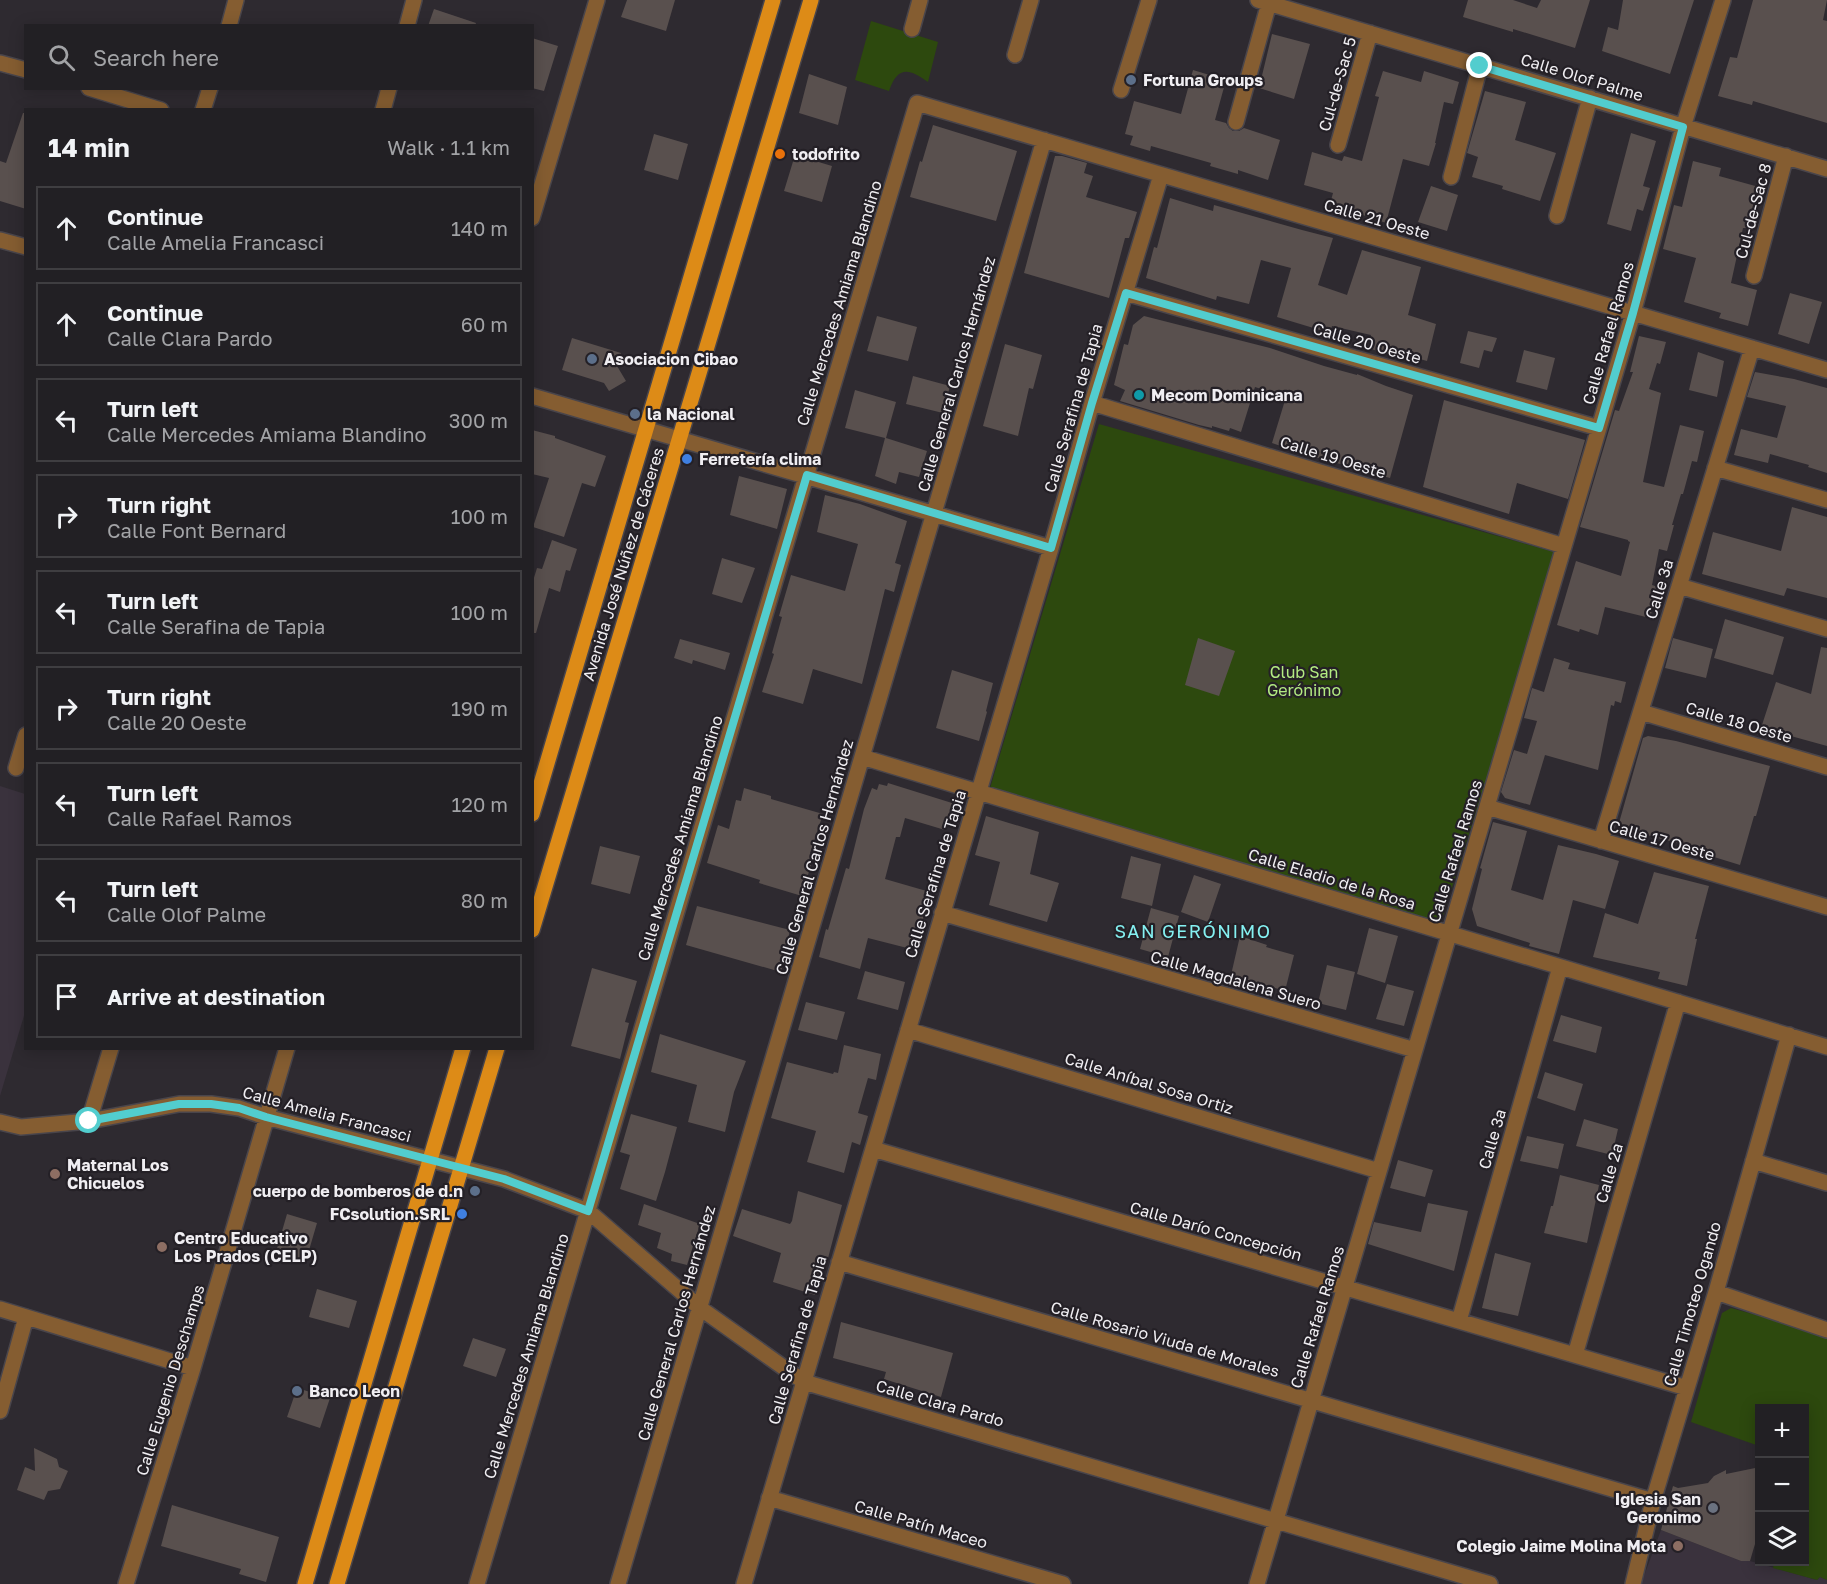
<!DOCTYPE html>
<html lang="en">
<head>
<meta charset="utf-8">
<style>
  :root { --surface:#222024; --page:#2a282c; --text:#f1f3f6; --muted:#a2a3a6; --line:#3f3e41 }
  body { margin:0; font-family:"Golos Text",sans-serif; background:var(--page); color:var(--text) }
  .controls { position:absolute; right:18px; bottom:18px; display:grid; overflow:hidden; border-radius:0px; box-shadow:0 3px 15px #0003 }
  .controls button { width:54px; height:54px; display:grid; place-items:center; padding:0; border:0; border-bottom:2px solid var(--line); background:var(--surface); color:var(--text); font:30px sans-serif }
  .stop { position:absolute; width:18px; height:18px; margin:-14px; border:4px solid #52cdce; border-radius:50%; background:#fff }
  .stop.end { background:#52cdce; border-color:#fff; box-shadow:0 2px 6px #0008 }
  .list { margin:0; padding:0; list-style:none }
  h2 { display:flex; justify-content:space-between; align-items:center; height:78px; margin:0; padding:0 24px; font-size:26px }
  h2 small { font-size:20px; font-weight:400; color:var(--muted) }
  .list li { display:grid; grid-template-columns:39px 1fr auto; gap:18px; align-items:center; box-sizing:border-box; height:84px; margin:0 12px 12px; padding:0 12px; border:2px solid var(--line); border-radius:0px }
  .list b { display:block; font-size:22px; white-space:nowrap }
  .list p { margin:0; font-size:20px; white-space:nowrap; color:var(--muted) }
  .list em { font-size:20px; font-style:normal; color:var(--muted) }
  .icon { flex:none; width:33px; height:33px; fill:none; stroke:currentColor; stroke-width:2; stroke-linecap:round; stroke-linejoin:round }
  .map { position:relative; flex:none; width:1827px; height:1584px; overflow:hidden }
  .search { position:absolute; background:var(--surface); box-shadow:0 3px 15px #0003; left:24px; top:24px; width:510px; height:66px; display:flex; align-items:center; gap:15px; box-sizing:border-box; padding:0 21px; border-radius:0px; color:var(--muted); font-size:22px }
  .panel { position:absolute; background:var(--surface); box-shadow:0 3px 15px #0003; left:24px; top:108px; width:510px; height:942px; border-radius:0px }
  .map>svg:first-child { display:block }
  .built { fill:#3a323d }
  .green { fill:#2d490e }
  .building { fill:#59504e }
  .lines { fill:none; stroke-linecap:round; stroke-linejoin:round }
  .minor-casing { stroke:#49454b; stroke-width:18 }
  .major-casing { stroke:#49454b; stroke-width:18 }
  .minor { stroke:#855d31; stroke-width:15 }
  .major { stroke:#dd8b17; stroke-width:15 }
  .route { stroke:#52cdce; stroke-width:8 }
  .service-dot { fill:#5c6f8a; stroke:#242026; stroke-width:2 }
  .food-dot { fill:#e8710a; stroke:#242026; stroke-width:2 }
  .culture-dot { fill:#0f9aa8; stroke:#242026; stroke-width:2 }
  .shop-dot { fill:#3f7fe0; stroke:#242026; stroke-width:2 }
  .education-dot { fill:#8d6e63; stroke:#242026; stroke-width:2 }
  .worship-dot { fill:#6b7280; stroke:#242026; stroke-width:2 }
  .labels { text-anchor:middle; stroke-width:4.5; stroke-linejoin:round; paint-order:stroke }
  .street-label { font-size:16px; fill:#f0eef2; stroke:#242026 }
  .poi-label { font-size:16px; font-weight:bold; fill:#f0eef2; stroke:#242026; text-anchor:start }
  .park-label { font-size:16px; fill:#b3eb82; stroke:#242026 }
  .neighbourhood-label { font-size:18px; letter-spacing:1.5px; fill:#85f1f2; stroke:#242026 }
</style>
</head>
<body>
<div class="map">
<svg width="1827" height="1584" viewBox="0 0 1827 1584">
  <rect width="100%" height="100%" fill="#2e2a30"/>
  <path class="built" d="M0,786l25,8 1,215 -26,87z
    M1661,1530l80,31h9l67,19 3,-3 7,3v4h-186z"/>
  <path class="green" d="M871,21l67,21 -10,40c-20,-15 -31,-15 -39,9l-34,-11z
    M1099,424l459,129 -117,369 -451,-134z
    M1731,1308l96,27v245l-7,-3 -3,3 -44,-12 1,-6h30v-154h-44l-1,38 -68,-24 31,-109z"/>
  <path class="building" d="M627,0h48l-9,31 -45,-14z
    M1468,0h45l24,8 4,-8h49l-15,48 -62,-19v3l-50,-15z
    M1623,0h71l-24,74 -68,-23 6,-24 10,3z
    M1753,0h74l-4,20 4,1v102l-74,-22 -1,4 -34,-9 12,-39 7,1z
    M434,9l42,14 -1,3h-47z
    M1272,34l38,10 -16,55 -35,-11z
    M532,38l26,8 -14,45 -12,-3z
    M1193,70l33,10 -11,40 11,3 3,5 4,3h6l5,-3 36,12 -12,40 -30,-10v4l-28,-8 1,-3 -60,-17 -1,5 -20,-6 3,-9 -8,-2 9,-33 47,13z
    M1383,71l38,11 3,-11 35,11 -6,22 -9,-2 -9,41h1l-7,23 -26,-7 -17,64 -29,-10v-2l-27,-7 3,-11 -29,-8 8,-33 30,9 2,-5 18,5 17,-64 -4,-1z
    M809,74l38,13 -9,38 -39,-12z
    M1485,91l41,11 -11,38 41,13 -16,48 -38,-12 1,-3 -31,-9 6,-20 -11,-4z
    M23,113h3v96l-26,-8v-40l6,2z
    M933,125l84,26 -21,70 -86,-24 10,-36 2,1z
    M1631,133l25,8 -13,45 7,2 -7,23 -6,-2 -6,22 -24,-7z
    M654,134l34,10 -10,36 -34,-10z
    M795,155l37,11 -10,36 -38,-11z
    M1055,156h7l25,7 -3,10 9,3 -7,21 51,15 -8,26h-4l-16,60 -85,-25z
    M1693,161l28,7 -2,8 40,11 -11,41h-5l-12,55 26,7 -9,36 -29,-8 2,-5 -37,-11 12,-44 -33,-9 11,-44 8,2z
    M1431,186l27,9 -11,36 -29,-9z
    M1170,198l43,13 1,-6 88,25 31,8 -15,47 29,10 15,-45 59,17 -13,48 28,9 -9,37 -40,-11v4l-19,-6 3,-13 -39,-9 -2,7 -53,-16 14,-49 -30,-8 -12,44 -32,-8 -1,4 -70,-22 8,-31 3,1z
    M1790,293l32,9 -13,42 -31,-10z
    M877,316l40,11 -9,34 -41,-10z
    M1144,316l126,32 54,18 33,9v-1l29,12 27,9 -23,83 -89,-25 -29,-10 14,-46 -31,-10 -14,45 -11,-4 -1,3 -17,-5v2l-13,-3 -79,-24 5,-11 -11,-5 10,-41 4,1 5,-20z
    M1468,331l29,7 -5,14 -8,-2 -5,18 -19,-5z
    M1639,336l27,6 -6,22 -3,-1 -8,26 12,4 -18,89 21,5 16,-62 24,6 -7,31 -5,-1 -9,33h-2l-9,31h2l-7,26 -8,-2 -7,36 6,2 -8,31 -45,-11 -7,28 -18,-6 -1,3 -22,-7 19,-64 45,15 9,-34 -2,-1v-1l-48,-13 35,-117 4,1 14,-39h-3z
    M572,338l49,15 -4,13 9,15 -17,10 -5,-8 -42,-13z
    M1005,344l37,11 -9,34 -4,-1 -11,48 -35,-10z
    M1524,350l31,8 -8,32 -31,-8z
    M1698,352l26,9 -7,36 -28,-7z
    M1755,372l39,7 33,9v85l-19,-6 1,-2 -39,-11 -2,9 -34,-8 7,-26 36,9 9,-32 -39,-9z
    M913,376l37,10 -7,27 -37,-9z
    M855,390l41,12 -10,36 41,13 -8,26 -20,-5 -3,12 -21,-8 10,-38 -40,-10z
    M1444,400l141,40 -17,59 -51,-16 -8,31 -86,-27z
    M532,430l23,6v2l51,18 -11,31 -13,-4 -18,54 -31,-10 16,-49 -17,-4z
    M739,476l48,13 -10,40 -47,-14z
    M825,495l35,9 47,17 -12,42 6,2 -7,27 -9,-3 -23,95 -49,-15 -10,35 -41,-12 12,-38 -2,-1 10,-36 -3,-1 12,-41 54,16 13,-47 -41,-12z
    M1792,507l35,10v81l-40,-10 -3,8 -82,-22 11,-42 68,19z
    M552,540l25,9 -7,22 -4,-1 -6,22 -11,-4 -13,45h-4v-49l5,-16 5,1z
    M722,558l33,10 -13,35 -30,-9z
    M1725,619l59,18 -11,38 -59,-17z
    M1198,638l37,13 -16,45 -34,-11z
    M1673,638l40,11 -7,29 -41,-10z
    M680,639l50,14 -5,17 -32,-10 -1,4 -18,-6z
    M1821,647l6,1v98l-47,-13 -1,2 -18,-7 15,-46 35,12z
    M1554,658l16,5 -2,6 58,13 -5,21 -6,-2 -1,5 -3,-1 -13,65 -53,-15 -15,50 -25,-7 -4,-6 13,-42 13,4 10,-33 -13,-3 8,-30 12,4z
    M952,670l41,13 -7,28 1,1 -8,29 -43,-13z
    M1648,736l28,5 94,25 -14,50h-2l-14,49 -26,-8 1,-4 -68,-18 -1,4 -29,-9 26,-92z
    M888,783l64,20 -7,27 -40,-12 -5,19h-4l-11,42 45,13 -15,58 -47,-12 -8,31 -41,-12 7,-28 2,1 18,-62 3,1 15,-60 8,-21 5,2 2,-6 8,2z
    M744,788l27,8v3l52,15 -13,39 4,1 -12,42 -43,-13 1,-3 -53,-17 11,-38 11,4 7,-29 5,1z
    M986,816l53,16 -9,42 29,9 -12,39 -58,-17 11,-43 -25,-7z
    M1493,822l34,9 -16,59 32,10 15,-55 38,9 23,7 -14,48 -32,-9 -14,54 -30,-8 1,-3 -53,-17 -5,-17 10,-40 -2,-1z
    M600,846l40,10 -10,38 -39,-10z
    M1131,856l30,8 -9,42 -31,-8z
    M1654,872l55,14 -14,53h2l-10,47 -29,-7 2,-7 -67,-15 12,-44 33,11z
    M1194,875l27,9 -13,38 -27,-10z
    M697,906l93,24 -9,42 -95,-27z
    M1151,908l28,8 -11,41 -28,-8z
    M1369,928l29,8 -13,47 -28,-9z
    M1240,936l27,9 -1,2 28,8 -9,36 -54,-16z
    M1327,965l28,7 -9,38 -28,-7z
    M592,968l45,13 -12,41 4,1 -9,36 -49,-13z
    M865,971l40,11 -7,28 -41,-11z
    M1387,984l27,7 -10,35 -28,-7z
    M806,1002l39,10 -8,28 -39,-10z
    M1561,1015l41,12 -6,26 -43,-12z
    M660,1034l86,27 -12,31 -9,40 -37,-10 9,-37 -46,-13z
    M844,1045l37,9 -5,26 -8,-2 -10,35 10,3 -8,29 -8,-3 -8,31 -37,-11 9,-31 -45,-13 16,-56 46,12 1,-2 4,1z
    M1545,1072l38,12 -8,27 -38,-13z
    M631,1114l46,13 -12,45 -9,29 -36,-12 10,-34 -10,-3z
    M1584,1119l34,10 -6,26 -36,-9z
    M1527,1136l37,8 -6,25 -38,-8z
    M1398,1160l35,10 -8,27 -35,-9z
    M1560,1175l39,10 -12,58 -43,-10 7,-27h2z
    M798,1191l44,14 -15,57 -1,-1 -11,34 -42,-13 8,-29 -48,-17 9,-27 48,15 2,-3z
    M1428,1203l40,8 -14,60 -86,-27 6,-22 47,10z
    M644,1204l56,20 -13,41 -16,-4 1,-7 -15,-6 4,-15 -23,-8z
    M287,1214l30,9 -12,41 -30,-9z
    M1495,1253l36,10 -13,53 -36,-8z
    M317,1289l40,12 -8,27 -40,-11z
    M841,1322l112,31 -12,44 -57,-18 2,-7 -53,-14z
    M473,1338l33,11 -10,28 -33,-11z
    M297,1388l33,10 -10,30 -33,-11z
    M34,1448l23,11 2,8 9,4 -8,18 -12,2 -4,9 -27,-10 8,-23 10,4z
    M1760,1467v60l-10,34h-9l-80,-31 12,-44 5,2 30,-5 6,-7 12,-6v4z
    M172,1505l107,32 -13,45 -27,-8 2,-5 -80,-23z"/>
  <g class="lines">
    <defs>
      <path id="minor" d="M1258,0l569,169
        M229,26l7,-26
        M407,26l7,-26
        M912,29l8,-29
        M1015,55l16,-55
        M0,63l26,7
        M89,88l72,22
        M1121,90l28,-90
        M203,110l7,-22
        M383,110l6,-22
        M1236,122l33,-119
        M1338,145l32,-112
        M1451,177l29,-111
        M1557,216l33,-118
        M532,218l65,-218
        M0,240l26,7
        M1754,276l32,-120
        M1126,293l473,135
        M532,396l519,152
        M1092,403l472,143
        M1715,468l112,32
        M1679,586l148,43
        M1641,712l186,55
        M862,757l965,290
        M16,768l10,-33
        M1487,807l340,100
        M1601,841l151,-493
        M942,913l473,137
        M908,1030l471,141
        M89,1121l22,-73
        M0,1122l21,5 68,-6 90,-17h32l28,4 27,9 238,62 84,32 112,97 104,74 686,202
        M873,1149l814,239
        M1753,1161l74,22
        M839,1262l814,239
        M1716,1292l111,38
        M0,1309l193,59
        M1459,1321l101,-354
        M1575,1355l103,-353
        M0,1411l26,-94
        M769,1498l294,86
        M126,1584l67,-216 94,-320
        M477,1584l440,-1481 910,267
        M618,1584l426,-1444
        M744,1584l307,-1036 41,-145 69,-228
        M1257,1584l376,-1271 50,-186 40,-127
        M1633,1584l20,-83 63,-209 73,-257"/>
      <path id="major" d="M532,814l241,-814
        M532,930l279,-930
        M305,1584l158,-536
        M337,1584l160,-536"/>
    </defs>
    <use href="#minor" class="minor-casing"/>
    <use href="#major" class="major-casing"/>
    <use href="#minor" class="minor"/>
    <use href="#major" class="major"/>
  </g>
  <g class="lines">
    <path class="route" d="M89,1121l90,-17h32l28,4 27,9 238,62 84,32 219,-736 244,73 41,-145 34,-110 473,135 34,-115 50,-186 -203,-61"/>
  </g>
  <g class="service-dot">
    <circle cx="1131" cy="80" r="6"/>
    <circle cx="592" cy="359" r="6"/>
    <circle cx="635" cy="414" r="6"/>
    <circle cx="475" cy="1191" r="6"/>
    <circle cx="297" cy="1391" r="6"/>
  </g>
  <circle class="food-dot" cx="780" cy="154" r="6"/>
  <circle class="culture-dot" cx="1139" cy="395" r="6"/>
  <g class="shop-dot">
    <circle cx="687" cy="459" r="6"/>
    <circle cx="462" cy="1214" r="6"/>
  </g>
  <g class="education-dot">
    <circle cx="55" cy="1174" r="6"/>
    <circle cx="162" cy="1247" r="6"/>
    <circle cx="1678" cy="1546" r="6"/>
  </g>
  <circle class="worship-dot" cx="1713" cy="1508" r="6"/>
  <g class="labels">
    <g class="street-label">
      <text transform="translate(1582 77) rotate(17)" y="6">Calle Olof Palme</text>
      <text transform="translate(1337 84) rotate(-74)" y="6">Cul-de-Sac 5</text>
      <text transform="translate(1753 211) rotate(-75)" y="6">Cul-de-Sac 8</text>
      <text transform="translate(1377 219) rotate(16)" y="6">Calle 21 Oeste</text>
      <text transform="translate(839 303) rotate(-73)" y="6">Calle Mercedes Amiama Blandino</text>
      <text transform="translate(1608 333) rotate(-74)" y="6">Calle Rafael Ramos</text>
      <text transform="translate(1367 343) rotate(16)" y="6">Calle 20 Oeste</text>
      <text transform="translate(956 374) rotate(-74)" y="6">Calle General Carlos Hernández</text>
      <text transform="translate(1073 408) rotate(-74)" y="6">Calle Serafina de Tapia</text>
      <text transform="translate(1333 457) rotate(17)" y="6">Calle 19 Oeste</text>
      <text transform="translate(623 564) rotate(-73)" y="6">Avenida José Núñez de Cáceres</text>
      <text transform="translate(1659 589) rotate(-73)" y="6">Calle 3ª</text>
      <text transform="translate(1739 722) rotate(16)" y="6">Calle 18 Oeste</text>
      <text transform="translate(680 838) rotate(-73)" y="6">Calle Mercedes Amiama Blandino</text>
      <text transform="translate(1662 840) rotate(16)" y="6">Calle 17 Oeste</text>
      <text transform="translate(1455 851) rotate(-73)" y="6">Calle Rafael Ramos</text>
      <text transform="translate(814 857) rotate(-74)" y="6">Calle General Carlos Hernández</text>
      <text transform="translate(935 874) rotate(-73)" y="6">Calle Serafina de Tapia</text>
      <text transform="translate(1332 879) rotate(17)" y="6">Calle Eladio de la Rosa</text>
      <text transform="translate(1236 980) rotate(16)" y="6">Calle Magdalena Suero</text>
      <text transform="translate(1149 1083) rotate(17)" y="6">Calle Aníbal Sosa Ortiz</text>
      <text transform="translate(327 1114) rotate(15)" y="6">Calle Amelia Francasci</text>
      <text transform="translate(1492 1139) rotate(-74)" y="6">Calle 3ª</text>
      <text transform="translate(1609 1173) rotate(-74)" y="6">Calle 2ª</text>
      <text transform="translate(1216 1231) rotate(16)" y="6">Calle Darío Concepción</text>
      <text transform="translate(1692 1304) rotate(-74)" y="6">Calle Timoteo Ogando</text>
      <text transform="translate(1317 1317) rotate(-73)" y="6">Calle Rafael Ramos</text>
      <text transform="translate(676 1323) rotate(-74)" y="6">Calle General Carlos Hernández</text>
      <text transform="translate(1165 1339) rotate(16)" y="6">Calle Rosario Viuda de Morales</text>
      <text transform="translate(797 1340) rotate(-74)" y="6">Calle Serafina de Tapia</text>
      <text transform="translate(526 1356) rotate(-73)" y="6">Calle Mercedes Amiama Blandino</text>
      <text transform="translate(170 1380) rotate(-73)" y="6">Calle Eugenio Deschamps</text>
      <text transform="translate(940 1403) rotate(16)" y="6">Calle Clara Pardo</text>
      <text transform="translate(921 1524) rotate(16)" y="6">Calle Patín Maceo</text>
    </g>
    <g class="poi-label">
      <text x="1143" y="86">Fortuna Groups</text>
      <text x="792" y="160">todofrito</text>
      <text x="604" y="365">Asociacion Cibao</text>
      <text x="1151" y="401">Mecom Dominicana</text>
      <text x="647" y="420">la Nacional</text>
      <text x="699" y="465">Ferretería clima</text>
      <text x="67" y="1171">Maternal Los<tspan x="67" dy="18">Chicuelos</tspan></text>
      <text x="463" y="1197" text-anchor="end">cuerpo de bomberos de d.n</text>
      <text x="450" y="1220" text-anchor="end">FCsolution.SRL</text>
      <text x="174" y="1244">Centro Educativo<tspan x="174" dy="18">Los Prados (CELP)</tspan></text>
      <text x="309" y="1397">Banco Leon</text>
      <text x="1701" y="1505" text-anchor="end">Iglesia San<tspan x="1701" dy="18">Geronimo</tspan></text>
      <text x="1666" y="1552" text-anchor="end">Colegio Jaime Molina Mota</text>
    </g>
    <g class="park-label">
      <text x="1304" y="678">Club San<tspan x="1304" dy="18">Gerónimo</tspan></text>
    </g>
    <g class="neighbourhood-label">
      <text x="1193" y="938">SAN GERÓNIMO</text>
    </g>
  </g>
</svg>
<div class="controls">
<button>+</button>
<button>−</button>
<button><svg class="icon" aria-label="layers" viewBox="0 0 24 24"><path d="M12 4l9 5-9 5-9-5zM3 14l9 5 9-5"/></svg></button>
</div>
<div class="stop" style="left:89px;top:1121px"></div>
<div class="stop end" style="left:1480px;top:66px"></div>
<div class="search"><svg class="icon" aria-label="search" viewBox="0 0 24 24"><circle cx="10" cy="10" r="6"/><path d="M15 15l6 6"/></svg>Search here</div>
<section class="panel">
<h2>14 min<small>Walk · 1.1 km</small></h2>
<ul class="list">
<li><svg class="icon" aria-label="ahead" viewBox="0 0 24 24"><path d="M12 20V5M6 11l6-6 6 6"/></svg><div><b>Continue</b><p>Calle Amelia Francasci</p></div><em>140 m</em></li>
<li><svg class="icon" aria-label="ahead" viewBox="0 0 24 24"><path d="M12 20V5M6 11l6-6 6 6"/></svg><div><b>Continue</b><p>Calle Clara Pardo</p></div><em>60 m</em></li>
<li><svg class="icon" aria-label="left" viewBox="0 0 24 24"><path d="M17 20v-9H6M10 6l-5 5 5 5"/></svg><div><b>Turn left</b><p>Calle Mercedes Amiama Blandino</p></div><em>300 m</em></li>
<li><svg class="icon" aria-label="right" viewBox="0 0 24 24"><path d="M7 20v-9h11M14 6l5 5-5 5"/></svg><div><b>Turn right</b><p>Calle Font Bernard</p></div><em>100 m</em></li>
<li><svg class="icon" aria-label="left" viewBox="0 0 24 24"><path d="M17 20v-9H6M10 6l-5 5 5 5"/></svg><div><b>Turn left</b><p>Calle Serafina de Tapia</p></div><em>100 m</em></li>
<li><svg class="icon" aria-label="right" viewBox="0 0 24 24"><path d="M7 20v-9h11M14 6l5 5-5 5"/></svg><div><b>Turn right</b><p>Calle 20 Oeste</p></div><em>190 m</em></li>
<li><svg class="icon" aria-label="left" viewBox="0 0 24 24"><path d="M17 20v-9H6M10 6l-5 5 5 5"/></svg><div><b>Turn left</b><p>Calle Rafael Ramos</p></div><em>120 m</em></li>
<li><svg class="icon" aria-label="left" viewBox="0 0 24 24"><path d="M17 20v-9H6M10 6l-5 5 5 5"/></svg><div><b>Turn left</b><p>Calle Olof Palme</p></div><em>80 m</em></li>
<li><svg class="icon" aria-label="arrive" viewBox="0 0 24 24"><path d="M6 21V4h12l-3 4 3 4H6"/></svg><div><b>Arrive at destination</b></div></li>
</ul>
</section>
</div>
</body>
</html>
